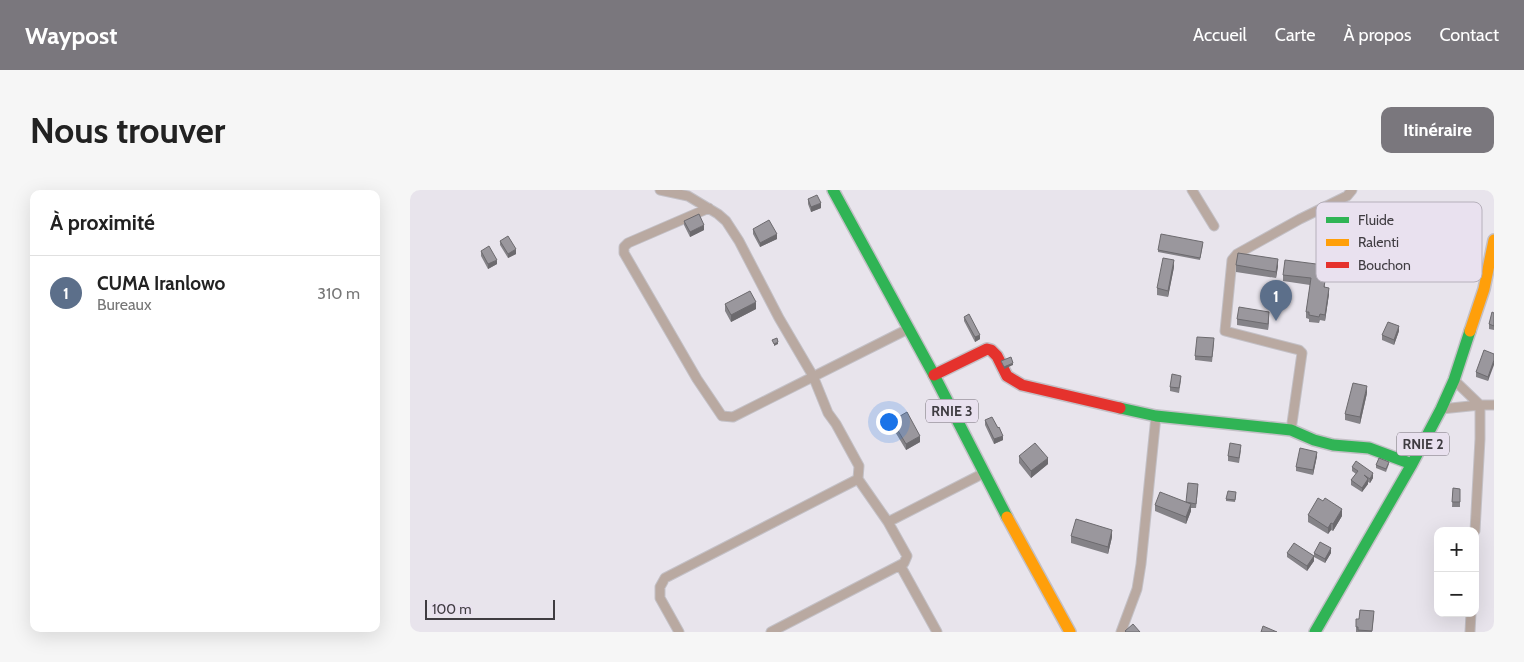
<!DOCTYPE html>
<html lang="fr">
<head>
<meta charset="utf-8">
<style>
  :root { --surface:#fff; --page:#f6f6f6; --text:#222; --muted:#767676; --line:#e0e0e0; --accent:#7a777d }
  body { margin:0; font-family:Cabin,sans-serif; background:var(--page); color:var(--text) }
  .controls { position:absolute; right:15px; bottom:15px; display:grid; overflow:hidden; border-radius:10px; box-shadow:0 5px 20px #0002 }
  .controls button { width:45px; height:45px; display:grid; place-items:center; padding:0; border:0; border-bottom:1px solid var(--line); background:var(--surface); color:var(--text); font:25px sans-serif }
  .scale { position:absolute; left:15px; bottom:12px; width:130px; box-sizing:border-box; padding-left:5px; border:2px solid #3f3c41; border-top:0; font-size:14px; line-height:18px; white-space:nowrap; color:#3f3c41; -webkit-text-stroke:4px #e9e1ef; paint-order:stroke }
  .you { position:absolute; left:478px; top:231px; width:18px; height:18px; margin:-12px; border:4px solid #fff; border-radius:50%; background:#1a73e8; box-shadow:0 0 0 8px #1a73e833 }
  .badge { display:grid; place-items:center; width:32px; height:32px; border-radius:50%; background:var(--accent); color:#fff; font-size:16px; font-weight:700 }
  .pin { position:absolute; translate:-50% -41px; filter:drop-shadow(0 1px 2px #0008) }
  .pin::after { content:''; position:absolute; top:26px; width:18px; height:15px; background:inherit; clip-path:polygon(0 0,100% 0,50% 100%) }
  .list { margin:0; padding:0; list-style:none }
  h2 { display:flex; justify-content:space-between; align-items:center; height:65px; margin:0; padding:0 20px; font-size:21px }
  h2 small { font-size:16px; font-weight:400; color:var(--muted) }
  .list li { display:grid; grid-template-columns:32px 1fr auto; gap:15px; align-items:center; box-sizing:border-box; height:75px; padding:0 20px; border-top:1px solid var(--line) }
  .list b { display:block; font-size:19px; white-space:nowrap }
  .list p { margin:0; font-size:16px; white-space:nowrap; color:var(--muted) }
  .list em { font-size:16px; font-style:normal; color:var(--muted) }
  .map { position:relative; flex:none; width:1084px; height:442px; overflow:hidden; border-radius:10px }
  header { display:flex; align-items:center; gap:30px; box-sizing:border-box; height:70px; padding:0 25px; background:var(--accent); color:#fff }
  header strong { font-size:24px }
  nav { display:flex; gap:28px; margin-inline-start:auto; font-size:18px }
  .intro { display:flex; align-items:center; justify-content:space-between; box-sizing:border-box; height:120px; padding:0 30px }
  h1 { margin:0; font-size:35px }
  .button { padding:12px 22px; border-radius:10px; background:var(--accent); color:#fff; font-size:18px; font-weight:700 }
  main { display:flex; gap:30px; padding:0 30px }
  aside { flex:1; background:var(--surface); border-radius:10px; box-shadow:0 5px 20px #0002 }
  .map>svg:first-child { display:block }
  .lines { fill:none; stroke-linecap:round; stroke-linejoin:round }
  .street-casing { stroke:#c3c0c6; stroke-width:11 }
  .fast-casing { stroke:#c3c0c6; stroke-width:14 }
  .slow-casing { stroke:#c3c0c6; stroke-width:14 }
  .jam-casing { stroke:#c3c0c6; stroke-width:14 }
  .street { stroke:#b9a9a1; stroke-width:9 }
  .fast { stroke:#30b455; stroke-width:11 }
  .slow { stroke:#ff9f0a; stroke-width:11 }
  .jam { stroke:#e5322d; stroke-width:11 }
  .wall { fill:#848287 }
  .shaded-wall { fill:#6c6a6e }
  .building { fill:#9a979d; stroke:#6c6a6e }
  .labels { text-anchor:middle; stroke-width:5; stroke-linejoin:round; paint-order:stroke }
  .shield { fill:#e9e1ef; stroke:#726e75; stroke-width:1 }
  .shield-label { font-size:14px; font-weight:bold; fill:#3f3c41 }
  .key { fill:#e9e1ef; stroke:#b6b0bb; stroke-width:1 }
  .key-label { font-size:14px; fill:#3f3c41 }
</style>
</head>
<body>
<header>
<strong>Waypost</strong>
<nav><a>Accueil</a><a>Carte</a><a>À propos</a><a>Contact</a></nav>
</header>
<div class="intro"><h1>Nous trouver</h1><a class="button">Itinéraire</a></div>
<main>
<aside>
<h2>À proximité<small></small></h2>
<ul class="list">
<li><span class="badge" style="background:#5c6f8a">1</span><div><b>CUMA Iranlowo</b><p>Bureaux</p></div><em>310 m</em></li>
</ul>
</aside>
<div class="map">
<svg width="1084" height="442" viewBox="0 0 1084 442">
  <rect width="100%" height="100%" fill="#e8e4ec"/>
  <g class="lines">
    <defs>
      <path id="street" d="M250,0l28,6 30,18 8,7 13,20 40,77 34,58 15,37 8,11 23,42 -1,13 30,43
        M782,0l22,36
        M299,18l-81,35 -4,4v6l73,126 25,37 11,1 175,-88
        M1044,190l26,25v34l-5,92
        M1031,219l39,-4h14
        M881,240l11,-77 -3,-3 -74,-19 7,-71 5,-6 63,-35 47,-23 5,-6
        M490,375l37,67
        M269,442l-19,-34v-11l5,-9 193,-99
        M361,442l133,-69 3,-7 -19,-34 96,-49
        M711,442l16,-43 4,-25 15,-148
        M1060,442l1,-19"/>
      <path id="fast" d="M423,0l101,185 73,142
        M710,218l36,8 135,14 23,10 19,5 36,3 43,16
        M905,442l97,-168 29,-55 13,-29 16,-49"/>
      <path id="slow" d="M1060,141l14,-42 10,-49
        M597,327l63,115"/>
      <path id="jam" d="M524,185l53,-26 4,1 6,6 10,20 15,9 98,23"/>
    </defs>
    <use href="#street" class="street-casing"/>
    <use href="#fast" class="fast-casing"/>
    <use href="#slow" class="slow-casing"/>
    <use href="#jam" class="jam-casing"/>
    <use href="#street" class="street"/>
    <use href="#fast" class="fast"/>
    <use href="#slow" class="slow"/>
    <use href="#jam" class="jam"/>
  </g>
  <path class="wall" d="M398,9l13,9 -10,4 -3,-8z
    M274,31l20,9 -14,7 -6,-12z
    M343,39l24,10 -17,8 -7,-13z
    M90,51l16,13 -8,4 -8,-13z
    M793,54l-3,16 -42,-8v-2z
    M71,61l16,13 -9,5 -7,-13z
    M826,75l42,1 -2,12 -40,-6z
    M764,77l-6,30 -11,-2v-7z
    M914,82l-1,8 2,7 4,7 -4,27 -5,-1 -1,3 -10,-1v-3l-3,-1v-6l4,-27 -27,-4v-6z
    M315,114l31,5 -25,13 -6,-11z
    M1084,123v17l-5,-1v-5z
    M554,127l16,22 -5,3 -11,-21z
    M827,129h32l-1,11 -31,-5z
    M989,141l-5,14 -12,-5v-5z
    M804,153l-2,19 -17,-2v-4z
    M1084,164l-6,27 -12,-4v-5z
    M771,190l-2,13 -9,-2v-4z
    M957,203l-7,31 -15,-4v-6z
    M485,229l25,23 -14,8 -12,-20z
    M575,230l18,20 -9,4 -9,-19z
    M831,260l-2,13 -11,-2v-5z
    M609,266l29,8 -17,14 -12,-15z
    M907,266l-4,19 -17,-4v-4z
    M979,274l-3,8 -10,-4v-3z
    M942,277l21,11 -3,5 -2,-1v2l-6,8 -11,-7v-5l5,-6 -4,-3z
    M1043,298l7,1v18h-8z
    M788,299l-2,19h-5v3l-5,13 -31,-13v-6l31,-3z
    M826,305l-1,7 -9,-1v-2z
    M898,325l34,1 -9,15 -2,-1 -3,4 -20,-12z
    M661,346l41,1 -4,17 -37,-11z
    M877,363l27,3v-3h17l-6,10 -11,-6v4l-7,10 -20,-14z
    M964,425l-2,17h-16v-5l3,-8z"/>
  <path class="shaded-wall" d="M411,13v5l-10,4v-5z
    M294,35v5l-14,7v-5z
    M367,44v5l-17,8v-4z
    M106,59v5l-8,4v-4z
    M868,69v7l-2,12v-6z
    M87,70v4l-9,5v-5z
    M764,70v7l-6,30v-6z
    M919,98v6l-4,27v-6z
    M346,112v7l-25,13v-7z
    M859,122v7l-1,11v-6z
    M989,136v5l-5,14v-5z
    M570,145v4l-5,3v-5z
    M368,152v2l-4,2v-2z
    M1084,170v5l-6,16v-4z
    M603,173v2l-9,4v-2z
    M957,196v7l-7,31v-7z
    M510,246v6l-14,8v-6z
    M593,246v4l-9,4v-5z
    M907,262v4l-4,19v-5z
    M638,268v6l-17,14v-7z
    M963,283v5l-3,5v-4z
    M958,289v5l-6,8v-4z
    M781,314v7l-5,13v-7z
    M932,319v7l-9,15v-7z
    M921,333v7l-3,4v-6z
    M702,340v7l-4,17v-7z
    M921,358v5l-6,10v-4z
    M904,366v5l-7,10v-5z"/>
  <path class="building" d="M407,5l4,8 -10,4 -3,-8z
    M289,24l5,11 -14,7 -6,-11z
    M359,30l8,14 -17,9 -7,-14z
    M751,44l42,8 -3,16 -42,-8z
    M98,46l8,13 -8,5 -8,-13z
    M79,56l8,14 -9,4 -7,-13z
    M828,63l40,6 -2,13 -40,-7z
    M753,68l11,2 -6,31 -11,-3z
    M875,70l39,5 -1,15 2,1 -1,6 5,1 -4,27 -5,-1 -1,3 -10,-2v-3h-3l5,-34 -28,-3z
    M340,101l6,11 -25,13 -6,-11z
    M829,117l30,5 -1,12 -31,-5z
    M1082,122l2,1v13l-5,-2z
    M559,124l11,21 -5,2 -11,-20z
    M978,132l11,4 -5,14 -12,-5z
    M787,147l17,1 -2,19 -17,-1z
    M367,148l1,4 -4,2 -2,-4z
    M1074,160l10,4v6l-6,17 -12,-5z
    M601,167l2,6 -9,4 -3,-6z
    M762,184l9,2 -2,12 -9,-1z
    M943,193l14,3 -7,31 -15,-3z
    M497,222l13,24 -14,8 -12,-20 3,-2 -2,-3z
    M582,227l6,11 1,-1 4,9 -9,3 -9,-19z
    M625,253l13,15 -17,13 -12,-15z
    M820,253l11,2 -2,13 -11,-2z
    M890,258l17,4 -4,18 -17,-3z
    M969,268l10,4 -3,7 -10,-4z
    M946,271l17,12 -3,6 -6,-4 4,4 -6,9 -11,-8 7,-9 -6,-4z
    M778,293l10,1 -2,20 -10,-2z
    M1043,298l7,1v13h-8z
    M818,301l8,1 -1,8 -9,-1z
    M750,302l31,12 -5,13 -31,-12z
    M908,308l5,3 2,-3 17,11 -9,15 -2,-1 -3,5 -20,-13z
    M666,329l36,11 -4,17 -37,-11z
    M910,352l11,6 -6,11 -11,-6z
    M884,353l20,13 -7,10 -20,-13z
    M950,420l14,1 -2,20 -14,-1v-3h-2v-8h3z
    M723,434l7,8h-14l-1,-1z
    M853,436l14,6h-16z"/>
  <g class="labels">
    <g class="shield">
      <rect x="516" y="209.5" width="52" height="23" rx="4"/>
      <rect x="987" y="242.5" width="52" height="23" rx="4"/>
    </g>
    <g class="shield-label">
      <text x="542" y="226">RNIE 3</text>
      <text x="1013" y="259">RNIE 2</text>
    </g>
  </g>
  <rect x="906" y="12" width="166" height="80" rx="8" class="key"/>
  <rect x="916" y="27" width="23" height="6" fill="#30b455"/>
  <rect x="916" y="49" width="23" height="7" fill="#ff9f0a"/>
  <rect x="916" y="72" width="23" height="6" fill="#e5322d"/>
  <g class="key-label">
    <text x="948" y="35">Fluide</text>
    <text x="948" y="57">Ralenti</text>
    <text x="948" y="80">Bouchon</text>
  </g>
</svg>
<div class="controls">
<button>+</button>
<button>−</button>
</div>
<div class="scale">100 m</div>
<div class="you"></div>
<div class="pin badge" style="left:866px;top:131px;background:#5c6f8a">1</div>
</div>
</main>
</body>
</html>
